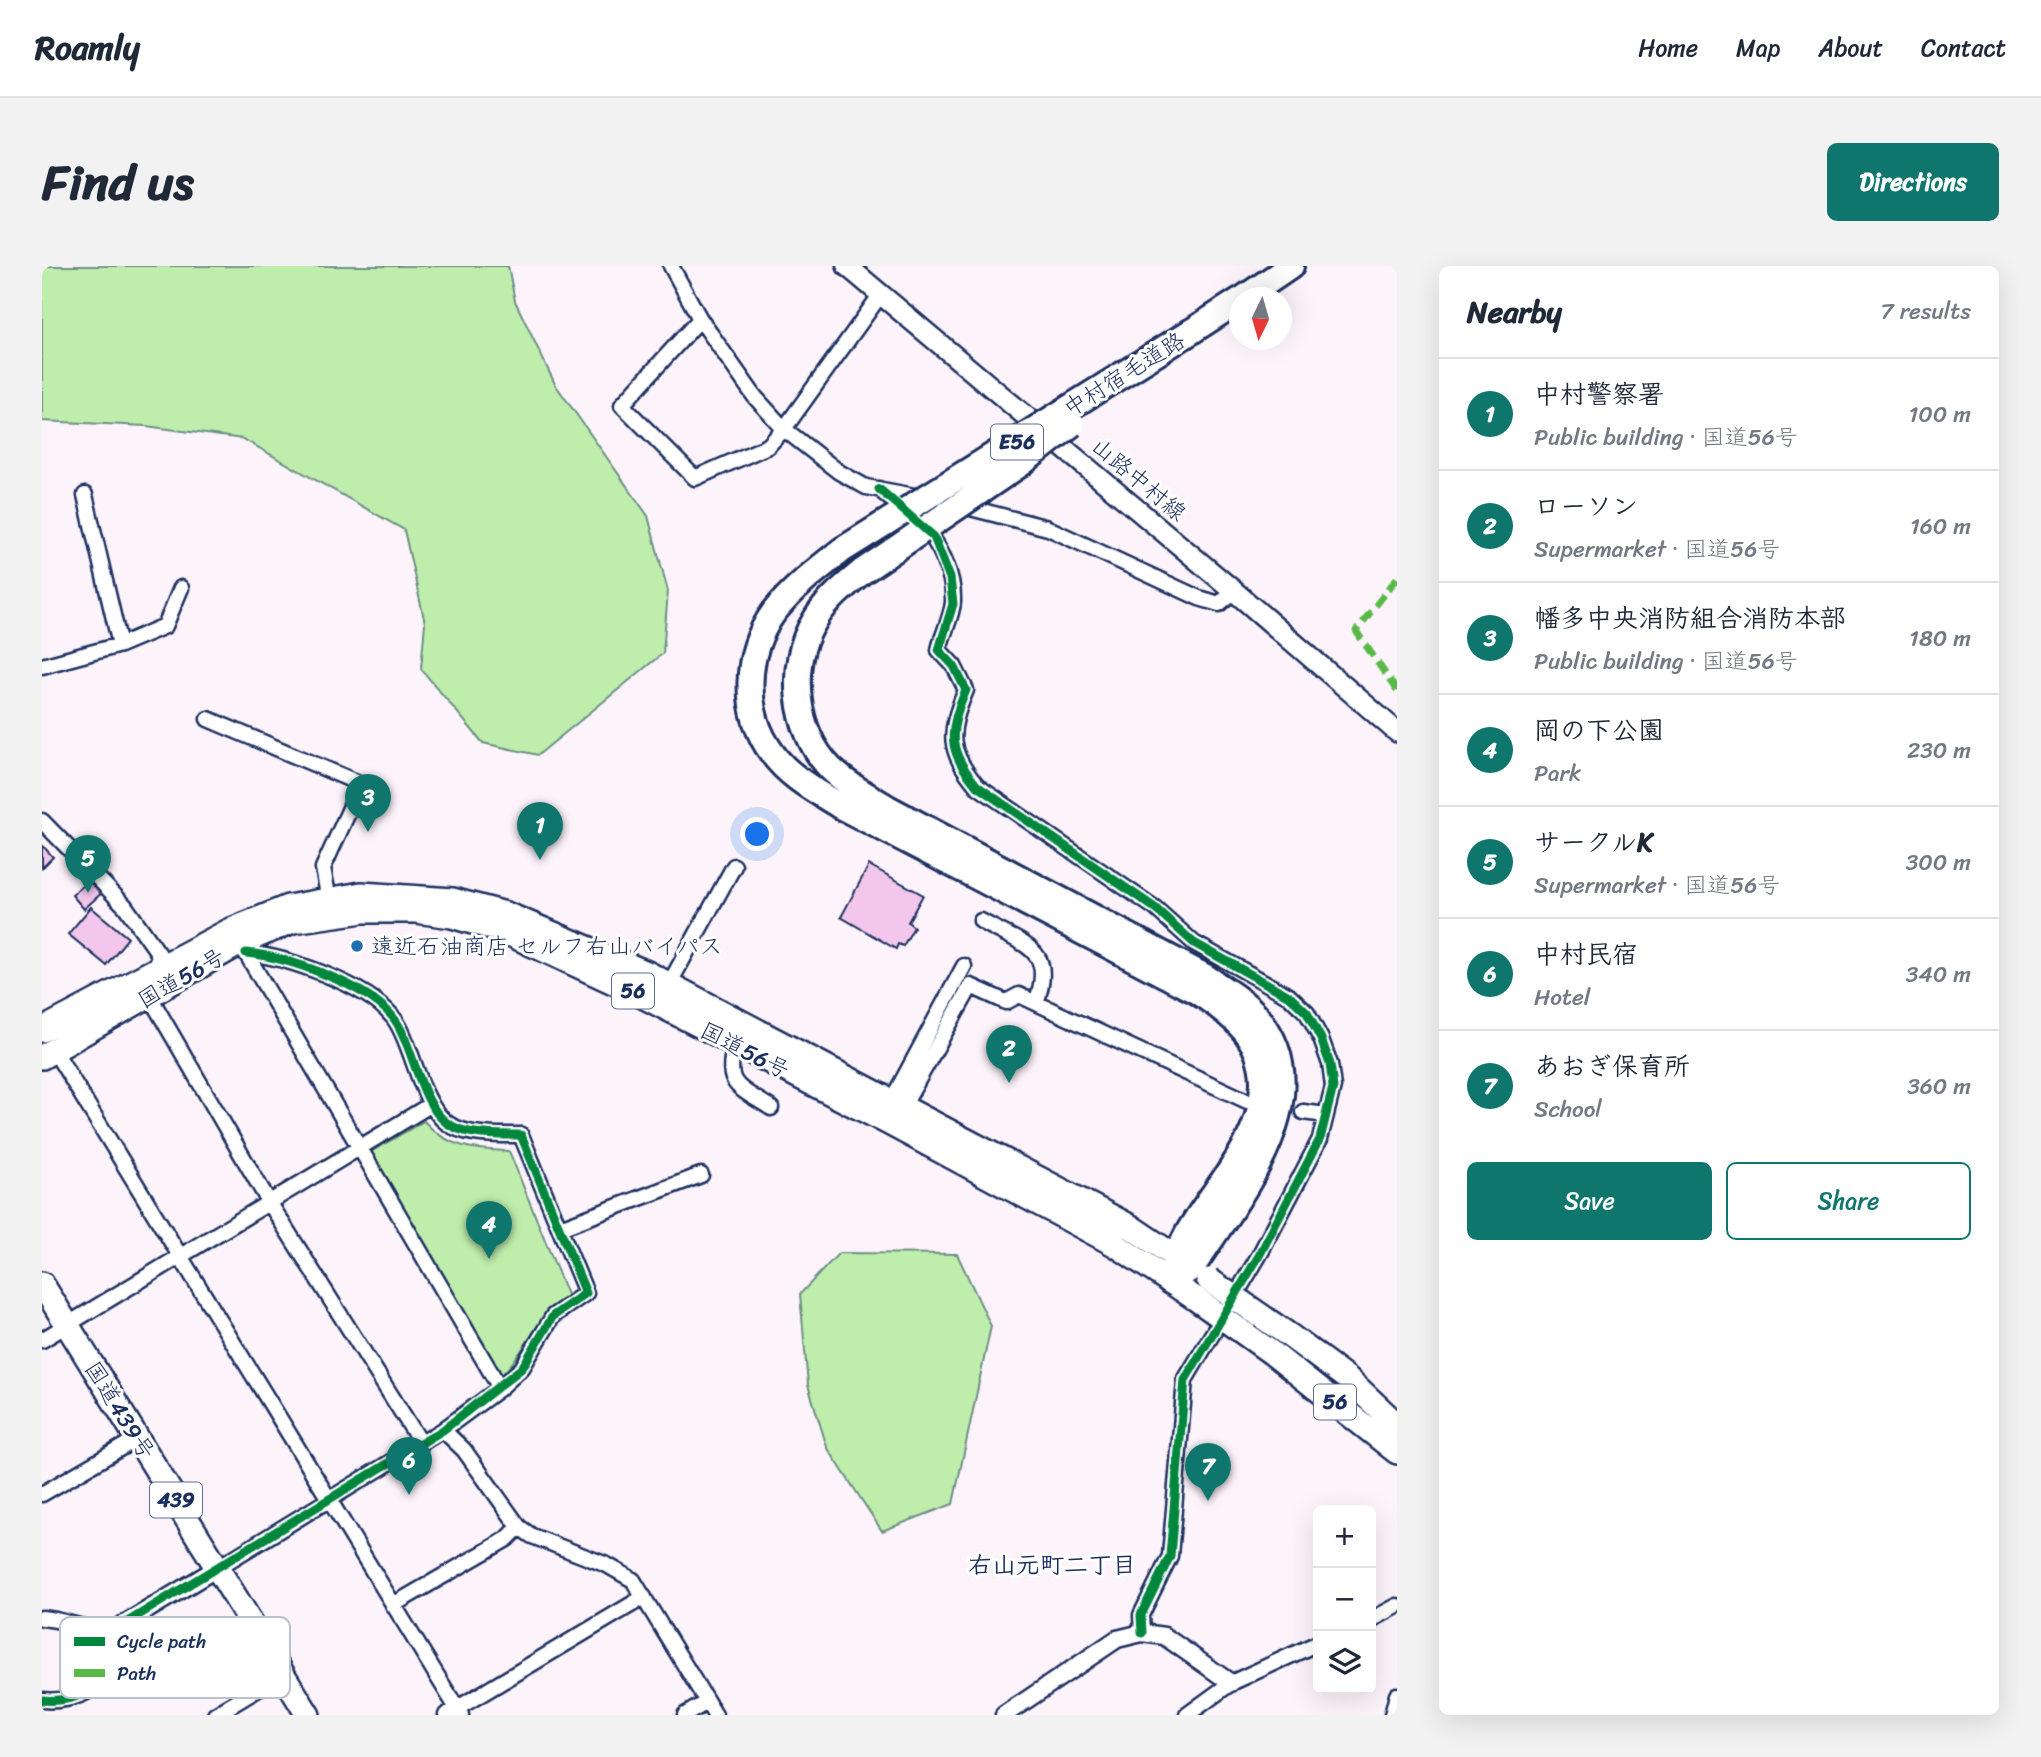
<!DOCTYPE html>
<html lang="en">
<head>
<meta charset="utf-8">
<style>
  :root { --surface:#fff; --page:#f2f2f3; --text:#1f2937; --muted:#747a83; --line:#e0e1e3; --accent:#0f766e }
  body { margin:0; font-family:Sriracha,"Klee One",sans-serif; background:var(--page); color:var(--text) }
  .controls { position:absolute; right:21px; bottom:21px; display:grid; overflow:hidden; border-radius:10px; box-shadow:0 7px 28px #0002 }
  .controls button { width:63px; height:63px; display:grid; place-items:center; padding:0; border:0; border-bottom:2px solid var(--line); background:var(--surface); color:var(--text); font:35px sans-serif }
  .compass { position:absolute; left:1187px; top:21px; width:63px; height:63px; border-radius:50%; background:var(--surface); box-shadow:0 7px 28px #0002; rotate:185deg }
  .you { position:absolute; left:716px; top:569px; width:24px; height:24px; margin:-18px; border:5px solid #fff; border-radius:50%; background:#1a73e8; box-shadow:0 0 0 10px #1a73e833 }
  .badge { display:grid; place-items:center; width:46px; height:46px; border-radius:50%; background:var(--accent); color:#fff; font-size:23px; font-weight:700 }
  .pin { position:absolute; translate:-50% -58px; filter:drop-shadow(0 2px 4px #0008) }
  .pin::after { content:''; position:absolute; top:37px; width:24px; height:21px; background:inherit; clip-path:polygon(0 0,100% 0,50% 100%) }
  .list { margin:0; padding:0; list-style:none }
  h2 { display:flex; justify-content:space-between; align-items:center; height:91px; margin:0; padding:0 28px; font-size:30px }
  h2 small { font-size:23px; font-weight:400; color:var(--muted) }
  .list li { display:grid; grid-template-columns:46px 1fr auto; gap:21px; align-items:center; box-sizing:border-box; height:112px; padding:0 28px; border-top:2px solid var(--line) }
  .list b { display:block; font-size:26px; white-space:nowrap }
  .list p { margin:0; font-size:23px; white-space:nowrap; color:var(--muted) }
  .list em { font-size:23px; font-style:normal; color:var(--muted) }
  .actions { display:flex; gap:14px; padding:21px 28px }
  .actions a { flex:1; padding:16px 0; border:2px solid var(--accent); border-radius:10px; text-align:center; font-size:24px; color:var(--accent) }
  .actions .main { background:var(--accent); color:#fff }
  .icon { flex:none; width:38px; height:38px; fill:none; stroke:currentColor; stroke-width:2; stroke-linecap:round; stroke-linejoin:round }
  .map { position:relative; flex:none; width:1355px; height:1449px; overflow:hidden; border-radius:10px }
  header { display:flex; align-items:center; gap:42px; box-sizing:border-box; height:98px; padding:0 35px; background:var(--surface); border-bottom:2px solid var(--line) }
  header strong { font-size:33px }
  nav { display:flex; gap:38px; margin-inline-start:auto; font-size:24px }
  .intro { display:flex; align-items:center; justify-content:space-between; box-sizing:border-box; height:168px; padding:0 42px }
  h1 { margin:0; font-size:49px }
  .button { padding:18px 32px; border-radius:10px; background:var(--accent); color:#fff; font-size:24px; font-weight:700 }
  main { display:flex; gap:42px; padding:0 42px }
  aside { flex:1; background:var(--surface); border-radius:10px; box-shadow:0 7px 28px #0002 }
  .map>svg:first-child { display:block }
  .green { fill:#bfeeac; stroke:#6d8e85; stroke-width:2 }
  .building { fill:#f3c7ec; stroke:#1b2f5e; stroke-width:2 }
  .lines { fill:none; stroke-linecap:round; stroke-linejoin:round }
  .minor-casing { stroke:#1b2f5e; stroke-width:19 }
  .tertiary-casing { stroke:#1b2f5e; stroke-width:21 }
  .secondary-casing { stroke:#1b2f5e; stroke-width:24 }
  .trunk-casing { stroke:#1b2f5e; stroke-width:28 }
  .motorway-casing { stroke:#1b2f5e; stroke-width:30 }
  .minor { stroke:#fff; stroke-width:14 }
  .tertiary { stroke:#fff; stroke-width:16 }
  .secondary { stroke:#fff; stroke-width:19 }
  .trunk { stroke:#fff; stroke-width:23 }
  .motorway { stroke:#fff; stroke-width:24 }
  .trunk-bridge-casing { stroke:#1b2f5e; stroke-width:28; stroke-linecap:butt }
  .motorway-bridge-casing { stroke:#1b2f5e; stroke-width:30; stroke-linecap:butt }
  .trunk-bridge { stroke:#fff; stroke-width:23 }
  .motorway-bridge { stroke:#fff; stroke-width:24 }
  .quiet { stroke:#58b947; stroke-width:7; stroke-dasharray:14 7; stroke-linecap:butt }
  .cycleway-casing { stroke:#fff; stroke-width:13 }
  .cycleway { stroke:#00873e; stroke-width:9 }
  .poi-dot { fill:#1f6fb2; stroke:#fff; stroke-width:2.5 }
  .labels { text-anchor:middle; stroke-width:6; stroke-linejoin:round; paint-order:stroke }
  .shield { fill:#fff; stroke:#5f6d8e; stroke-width:2 }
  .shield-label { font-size:21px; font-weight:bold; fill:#1b2f5e }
  .street-label { font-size:23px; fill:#1b2f5e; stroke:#fff }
  .poi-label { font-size:23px; fill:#1b2f5e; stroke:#fff; text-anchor:start }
  .neighbourhood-label { font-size:24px; font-weight:bold; fill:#1b2f5e; stroke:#fff }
  .key { fill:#fff; stroke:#bbc1cf; stroke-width:2 }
  .key-label { font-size:19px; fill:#1b2f5e }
</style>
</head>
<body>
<header>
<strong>Roamly</strong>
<nav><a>Home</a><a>Map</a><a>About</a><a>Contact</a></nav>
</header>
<div class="intro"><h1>Find us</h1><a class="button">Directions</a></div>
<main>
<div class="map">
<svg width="1355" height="1449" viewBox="0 0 1355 1449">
  <rect width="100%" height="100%" fill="#fdf4fb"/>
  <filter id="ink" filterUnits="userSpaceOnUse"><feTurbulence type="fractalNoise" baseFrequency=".0143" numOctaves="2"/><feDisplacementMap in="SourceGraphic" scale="14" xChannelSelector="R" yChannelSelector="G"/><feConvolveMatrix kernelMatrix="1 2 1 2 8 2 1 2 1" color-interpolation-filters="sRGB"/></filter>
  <g filter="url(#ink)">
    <path class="green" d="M0,0h466l7,35 40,83 93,132 20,75 -5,62 -125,102 -55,-12 -62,-74 4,-46 -21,-93 -161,-91 -97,-13 -104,-5z
      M382,855c23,27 51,29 85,30l59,146c-37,25 -40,54 -71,83l-133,-224z
      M797,987l118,1 34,72 -38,178 -71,27 -55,-84 -19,-62 -8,-91z"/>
    <path class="building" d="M0,579l11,12 -11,11z
      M827,599l54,30 -15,27 6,5 -11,19 -5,-2 -2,5 -55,-32z
      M50,612l12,13 -20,18 -12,-14z
      M49,641l37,31 -22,27 -38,-31z"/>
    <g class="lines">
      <defs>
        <path id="minor" d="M629,0l29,53 55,78 29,32 55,43 27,15 59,11
          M658,53l-78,86 73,73 73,-32 16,-17 97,-135
          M837,223l28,24
          M43,229l35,150
          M917,239l89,23 151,70 20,6 15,-13
          M880,261c19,16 32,50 31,75 -1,15 -11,33 -14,48l15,16 12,24c-18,43 -19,60 11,96l178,122 39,35 95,53 18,17 14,26 9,25 3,23 -13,52 -60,115 -75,126 -15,176 -29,59 1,18
          M0,400l78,-21 45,-19 16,-38
          M166,453l153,65 -38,84 7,38
          M0,555l83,85 34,48 -9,43 119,205 152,241
          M939,655c43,25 75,26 55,82
          M201,682l257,440
          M624,724l68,-124
          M693,779c-12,41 4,42 36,63
          M12,784l407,665
          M849,842l1,-8 72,-134
          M858,846l71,-126 35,16 13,-7 228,106
          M1261,846l23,3
          M518,962l141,-53
          M0,1074l388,-235
          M401,1164l21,20 55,77 13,9 75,29 26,15 82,135
          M0,1228l96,-56
          M175,1302l226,-138 57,-42 22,-20 31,-52 33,-23 -65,-158c-78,1 -85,-8 -110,-80 -5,-13 -10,-29 -19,-39 -27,-32 -105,-59 -146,-63
          M351,1339l114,-66 12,-12
          M0,1352c26,2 44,14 72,12
          M1329,1354l26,-14
          M0,1434c23,2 59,-5 63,-33 2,-16 0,-23 9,-37
          M173,1449l68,-41
          M404,1449l198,-118
          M643,1449l22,-13
          M1145,1449l44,-32 87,-40
          M1350,1449l5,-20"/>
        <path id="tertiary" d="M72,1364l103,-62
          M962,1449l113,-76 25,-6 22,3 67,47"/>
        <path id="secondary" d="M805,0l387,325 163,141"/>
        <path id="trunk" d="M0,764l187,-99 59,-24 73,-13 92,6 53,14 141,59 484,254 58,39
          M0,791l198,-114 53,-22 70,-10h53l36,5 51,15 130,60 256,132 227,122 80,54
          M0,1018l266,431
          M1248,1070l58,43 49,46
          M1230,1087l125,99"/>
        <path id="motorway" d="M1202,32l47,-32
          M1150,65l48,-31
          M800,284c-24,19 -49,38 -68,62 -30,41 -32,100 -2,141 17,24 44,38 68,53l356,185c34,22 66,46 67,90 1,80 -81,126 -93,200
          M821,305c-17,14 -36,29 -48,49 -28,44 -21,111 16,149 17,16 37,27 57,39l318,169c17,12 37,23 51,39 68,81 -21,183 -65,252l-22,13"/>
      </defs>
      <use href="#minor" class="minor-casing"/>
      <use href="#tertiary" class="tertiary-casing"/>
      <use href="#secondary" class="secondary-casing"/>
      <use href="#trunk" class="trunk-casing"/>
      <use href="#motorway" class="motorway-casing"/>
      <use href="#minor" class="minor"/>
      <use href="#tertiary" class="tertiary"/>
      <use href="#secondary" class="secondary"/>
      <use href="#trunk" class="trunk"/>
      <use href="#motorway" class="motorway"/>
      <defs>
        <path id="trunk-bridge" d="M1167,1014l81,56
          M1154,1033l76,54"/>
        <path id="motorway-bridge" d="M800,284l350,-219
          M821,305l159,-108 50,-39"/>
      </defs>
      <use href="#trunk-bridge" class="trunk-bridge-casing"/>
      <use href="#motorway-bridge" class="motorway-bridge-casing"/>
      <use href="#trunk-bridge" class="trunk-bridge"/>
      <use href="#motorway-bridge" class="motorway-bridge"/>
      <path class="quiet" d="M1355,312l-41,53 41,60"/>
      <defs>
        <path id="cycleway" d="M837,223l55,48 16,41 3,26 -14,46 15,16 12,24c-18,43 -19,60 11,96l178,122 39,35 95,53 18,17 14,26 9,25 3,23 -13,52 -60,115 -75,126 -15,176 -29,59 1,18
          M0,1434c23,2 59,-5 63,-33 2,-16 0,-23 9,-37l329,-200 79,-62 31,-52 33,-23 -65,-158c-78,1 -85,-8 -110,-80 -5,-13 -10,-29 -19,-39 -27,-32 -105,-59 -146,-63"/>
      </defs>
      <use href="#cycleway" class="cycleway-casing"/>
      <use href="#cycleway" class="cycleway"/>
    </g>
  </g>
  <circle class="poi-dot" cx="315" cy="680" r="7"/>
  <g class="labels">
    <g class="shield">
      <rect x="949" y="158.5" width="52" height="35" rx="5"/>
      <rect x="570" y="707.5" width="42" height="35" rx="5"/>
      <rect x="1272" y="1118.5" width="42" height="35" rx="5"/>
      <rect x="108" y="1216.5" width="52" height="35" rx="5"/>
    </g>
    <g class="shield-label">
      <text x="975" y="183">E56</text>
      <text x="591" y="732">56</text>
      <text x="1293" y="1143">56</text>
      <text x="134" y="1241">439</text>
    </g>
    <g class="street-label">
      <text transform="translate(1082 108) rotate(-32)" y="8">中村宿毛道路</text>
      <text transform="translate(1097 213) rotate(40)" y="8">山路中村線</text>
      <text transform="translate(139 712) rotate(-30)" y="8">国道56号</text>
      <text transform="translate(703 784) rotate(27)" y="8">国道56号</text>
      <text transform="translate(78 1144) rotate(58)" y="8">国道439号</text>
    </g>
    <g class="poi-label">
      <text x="329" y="688">遠近石油商店 セルフ右山バイパス</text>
    </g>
    <g class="neighbourhood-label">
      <text x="1010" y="1307">右山元町二丁目</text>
    </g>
  </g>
  <rect x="18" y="1351" width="230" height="81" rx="10" class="key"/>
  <rect x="32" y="1371" width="31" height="9" fill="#00873e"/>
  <rect x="32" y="1403" width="31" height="8" fill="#58b947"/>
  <g class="key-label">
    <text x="75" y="1382">Cycle path</text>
    <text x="75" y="1414">Path</text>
  </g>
</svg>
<div class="controls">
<button>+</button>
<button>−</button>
<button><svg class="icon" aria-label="layers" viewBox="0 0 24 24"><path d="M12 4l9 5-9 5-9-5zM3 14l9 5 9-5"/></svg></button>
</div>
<svg class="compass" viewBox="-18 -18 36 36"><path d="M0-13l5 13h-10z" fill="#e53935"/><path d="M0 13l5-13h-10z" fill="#747a83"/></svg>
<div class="you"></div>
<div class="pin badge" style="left:498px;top:594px">1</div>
<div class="pin badge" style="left:967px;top:817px">2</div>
<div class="pin badge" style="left:326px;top:566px">3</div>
<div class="pin badge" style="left:447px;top:993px">4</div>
<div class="pin badge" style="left:46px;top:627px">5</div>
<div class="pin badge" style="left:367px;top:1229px">6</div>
<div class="pin badge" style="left:1166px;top:1235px">7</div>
</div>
<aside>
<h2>Nearby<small>7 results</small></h2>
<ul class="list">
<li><span class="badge">1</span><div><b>中村警察署</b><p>Public building · 国道56号</p></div><em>100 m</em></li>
<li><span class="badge">2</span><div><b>ローソン</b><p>Supermarket · 国道56号</p></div><em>160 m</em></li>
<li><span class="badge">3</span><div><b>幡多中央消防組合消防本部</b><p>Public building · 国道56号</p></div><em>180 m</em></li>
<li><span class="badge">4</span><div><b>岡の下公園</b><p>Park</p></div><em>230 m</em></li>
<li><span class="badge">5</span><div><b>サークルK</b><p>Supermarket · 国道56号</p></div><em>300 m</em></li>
<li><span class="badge">6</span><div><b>中村民宿</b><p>Hotel</p></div><em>340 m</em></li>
<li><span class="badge">7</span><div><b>あおぎ保育所</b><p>School</p></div><em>360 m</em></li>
</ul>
<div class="actions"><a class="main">Save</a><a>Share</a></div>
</aside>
</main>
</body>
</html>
